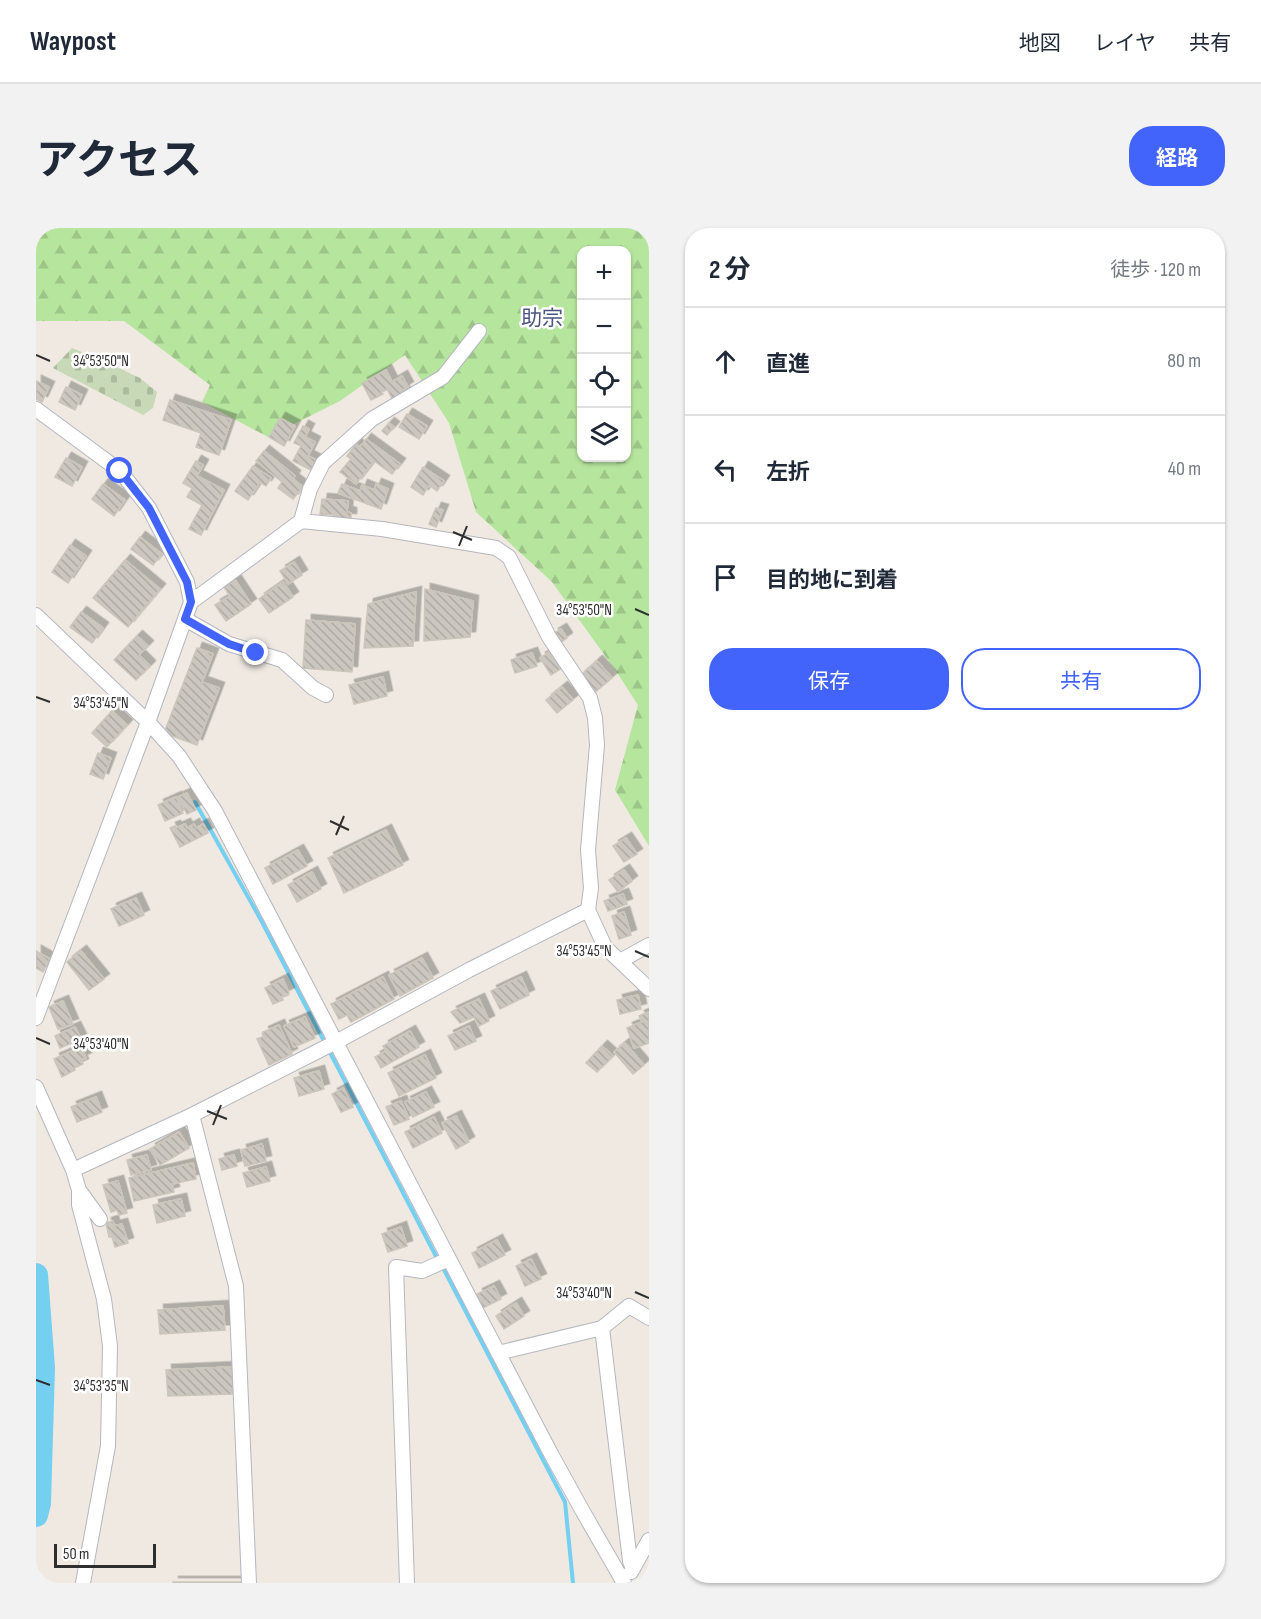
<!DOCTYPE html>
<html lang="ja">
<head>
<meta charset="utf-8">
<style>
  :root { --surface:#fff; --page:#f2f2f3; --text:#1f2937; --muted:#747a83; --line:#e0e1e3; --accent:#4264fb }
  body { margin:0; font-family:"Sofia Sans Condensed","Noto Sans JP",sans-serif; background:var(--page); color:var(--text) }
  .controls { position:absolute; right:18px; top:18px; display:grid; overflow:hidden; border-radius:12px; box-shadow:0 2px 4px #0004 }
  .controls button { width:54px; height:54px; display:grid; place-items:center; padding:0; border:0; border-bottom:2px solid var(--line); background:var(--surface); color:var(--text); font:30px sans-serif }
  .scale { position:absolute; left:18px; bottom:15px; width:102px; box-sizing:border-box; padding-left:6px; border:3px solid #2e2e2e; border-top:0; font-size:16px; line-height:21px; white-space:nowrap; color:#2e2e2e; -webkit-text-stroke:4px #fff; paint-order:stroke }
  .stop { position:absolute; width:18px; height:18px; margin:-14px; border:4px solid #4264fb; border-radius:50%; background:#fff }
  .stop.end { background:#4264fb; border-color:#fff; box-shadow:0 2px 6px #0008 }
  .list { margin:0; padding:0; list-style:none }
  h2 { display:flex; justify-content:space-between; align-items:center; height:78px; margin:0; padding:0 24px; font-size:26px }
  h2 small { font-size:20px; font-weight:400; color:var(--muted) }
  .list li { display:grid; grid-template-columns:39px 1fr auto; gap:18px; align-items:center; box-sizing:border-box; height:108px; padding:0 24px; border-top:2px solid var(--line) }
  .list b { display:block; font-size:22px; white-space:nowrap }
  .list em { font-size:20px; font-style:normal; color:var(--muted) }
  .actions { display:flex; gap:12px; padding:18px 24px }
  .actions a { flex:1; padding:14px 0; border:2px solid var(--accent); border-radius:24px; text-align:center; font-size:21px; color:var(--accent) }
  .actions .main { background:var(--accent); color:#fff }
  .icon { flex:none; width:33px; height:33px; fill:none; stroke:currentColor; stroke-width:2; stroke-linecap:round; stroke-linejoin:round }
  .map { position:relative; flex:none; width:613px; height:1355px; overflow:hidden; border-radius:24px }
  header { display:flex; align-items:center; gap:36px; box-sizing:border-box; height:84px; padding:0 30px; background:var(--surface); border-bottom:2px solid var(--line) }
  header strong { font-size:28px }
  nav { display:flex; gap:33px; margin-inline-start:auto; font-size:21px }
  .intro { display:flex; align-items:center; justify-content:space-between; box-sizing:border-box; height:144px; padding:0 36px }
  h1 { margin:0; font-size:42px }
  .button { padding:15px 27px; border-radius:24px; background:var(--accent); color:#fff; font-size:21px; font-weight:700 }
  main { display:flex; gap:36px; padding:0 36px }
  aside { flex:1; background:var(--surface); border-radius:24px; box-shadow:0 2px 4px #0004 }
  .map>svg:first-child { display:block }
  .forest { fill:url(#forest-firs); fill-rule:evenodd }
  .cemetery { fill:url(#cemetery-stones) }
  .lines { fill:none; stroke-linecap:round; stroke-linejoin:round }
  .stream { stroke:#75cff0; stroke-width:4 }
  .river { stroke:#75cff0; stroke-width:24 }
  .building { fill:url(#building-back-hatch); stroke:#cbc5ba; stroke-width:1.5; filter:url(#shadow) }
  .minor-casing { stroke:#b4b7c1; stroke-width:16 }
  .minor { stroke:#fff; stroke-width:14 }
  .route { stroke:#4264fb; stroke-width:8 }
  .ticks { fill:none; stroke:#2e2e2e; stroke-width:2 }
  .labels { text-anchor:middle; stroke-width:5; stroke-linejoin:round; paint-order:stroke }
  .quarter-label { font-size:21px; fill:#4d5680; stroke:#fff }
  .ticks-label { font-size:15px; text-anchor:middle; fill:#2e2e2e; stroke:#fff; stroke-width:5; stroke-linejoin:round; paint-order:stroke }
</style>
</head>
<body>
<header>
<strong>Waypost</strong>
<nav><a>地図</a><a>レイヤ</a><a>共有</a></nav>
</header>
<div class="intro"><h1>アクセス</h1><a class="button">経路</a></div>
<main>
<div class="map">
<svg width="613" height="1355" viewBox="0 0 613 1355">
  <defs>
    <pattern id="forest-firs" width="22" height="20" patternUnits="userSpaceOnUse" patternTransform="scale(1.5)"><rect width="22" height="20" fill="#b6e59e"/><path d="M5 1l3.5 6h-7zM16 11l3.5 6h-7z" fill="#9dc588"/></pattern>
    <pattern id="cemetery-stones" width="16" height="16" patternUnits="userSpaceOnUse" patternTransform="scale(1.5)"><rect width="16" height="16" fill="#c8d9b8"/><path d="M2 7V4a2 2 0 0 1 4 0v3zM10 15v-3a2 2 0 0 1 4 0v3z" fill="#acbb9e"/></pattern>
    <pattern id="building-back-hatch" width="6" height="6" patternUnits="userSpaceOnUse" patternTransform="scale(1.5)"><rect width="6" height="6" fill="#cbc7bf"/><path d="M-1 5l2 2M0 0l6 6M5-1l2 2" fill="none" stroke="#afaba4"/></pattern>
    <filter id="shadow"><feDropShadow dx="5.5" dy="-5.5" stdDeviation="0" flood-color="#0004"/></filter>
  </defs>
  <rect width="100%" height="100%" fill="#efe9e1"/>
  <path class="forest" d="M0,0h613v618l-34,-56 23,-85 -22,-34 -64,-89 -76,-70 -27,-89 -44,-68 -65,46 -72,36 -66,-35 8,-17 -86,-64h-88zM546,22h44v208h-44z"/>
  <path class="cemetery" d="M36,120l23,9 45,21 17,14 -4,16 -10,7 -90,-47z"/>
  <g class="lines">
    <path class="stream" d="M159,574l67,120 176,338
      M406,1038l123,236 8,81"/>
    <path class="river" d="M0,1047l7,93 -4,135 -3,12"/>
  </g>
  <path class="building" d="M350,142l6,12 10,-6 6,11 -5,3 2,4 -12,6 -6,-11 -6,3 2,2 -12,6 -9,-17z
    M0,153l13,6 -7,15 -6,-3z
    M30,159l16,8 -7,15 -16,-8z
    M134,172l61,20 -12,35 -23,-8 5,-14 -38,-13z
    M371,186l20,12 -8,13 -20,-12z
    M244,190l15,8 -11,20 -15,-9z
    M353,195l5,4 -7,8 -5,-4z
    M267,198l6,3 -4,8 10,5 -7,14 8,4 -5,10 -18,-9 8,-15 -7,-3z
    M330,211l34,25 -8,10 -18,-13 -18,23 -16,-12 11,-13 -4,-3 9,-12 4,3z
    M228,223l31,25 -2,3 10,8 -10,12 -15,-11 4,-6 -26,-21z
    M30,230l16,9 -10,19 -17,-9z
    M160,233l7,4 -6,11 27,14 -23,45 -12,-6 13,-24 -15,-8 5,-9 -9,-5z
    M217,238l18,12 -5,8 -6,-4 -12,18 -13,-9z
    M387,239l21,14 -7,10 -8,-6 -6,10 -12,-8z
    M67,256l22,16 -11,16 -22,-17z
    M306,256l18,7 2,-6 12,5 2,-6 12,5 -7,20 -43,-16z
    M286,271l26,2 -1,11 4,1v6l-17,-1v-3l-14,-1z
    M400,280l7,2 -7,17 -7,-3z
    M104,309l22,17 -9,11 -22,-16z
    M34,317l16,11 -18,27 -16,-11z
    M89,332l35,29 -32,38 -35,-29z
    M258,334l8,13 -14,9 -8,-13z
    M199,352l16,24 -25,17 -11,-16 15,-9 -6,-9z
    M247,354l10,15 -24,16 -10,-14z
    M389,361l48,12 -3,36 -46,4z
    M380,364l-3,54 -49,2 4,-44z
    M45,384l22,16 -11,15 -22,-16z
    M270,392l49,4 -3,48 -49,-4z
    M525,401l6,9 -7,5 -7,-9z
    M101,408l11,10 -9,9 11,11 -14,14 -22,-20z
    M161,420l16,6 -11,28 17,6 -22,57 -33,-12z
    M515,423l11,17 -11,7 -11,-17z
    M496,425l5,13 -22,7 -4,-13z
    M561,433l15,17 -18,15 -15,-16z
    M347,449l4,19 -33,8 -5,-19z
    M526,459l11,13 -16,13 -11,-13z
    M76,483l15,14 -20,22 -15,-14z
    M62,525l13,5 -8,21 -13,-5z
    M151,565l9,17 -9,4 -9,-17z
    M140,569l7,16 -18,8 -7,-16z
    M149,596l2,4 7,-4 2,4 7,-4 5,9 -28,14 -10,-19 5,-2 1,2z
    M350,602l17,35 -59,28 -16,-35z
    M590,610l11,16 -13,8 -11,-16z
    M262,622l9,16 -34,18 -8,-16z
    M588,642l8,11 -14,11 -9,-12z
    M276,644l9,17 -24,13 -9,-17z
    M587,666l4,10 -19,7 -4,-10z
    M100,670l8,17 -25,11 -8,-17z
    M588,684l7,23 -12,4 -7,-23z
    M0,723l14,8 -7,13 -7,-4z
    M45,723l23,28 -15,11 -22,-28z
    M386,730l11,20 -33,18 -11,-21z
    M347,749l11,22 -43,23 -4,-7 -8,4 -8,-15z
    M485,749l8,18 -29,14 -9,-18z
    M247,751l6,14 -8,4 2,3 -10,4 -8,-16z
    M602,767l3,14 -21,5 -3,-14z
    M443,771l10,22 -10,5 -5,-9 -14,6 -9,-11z
    M27,773l10,23 -15,5 -9,-22z
    M613,784v31l-15,5 -7,-20 15,-6 -3,-6z
    M269,789l10,21 -21,9 -10,-21z
    M243,797l13,29 -23,11 -12,-26 8,-3 -2,-4z
    M433,798l7,15 -21,9 -7,-14z
    M39,799l6,12 -21,9 -5,-12z
    M374,803l9,16 -38,21 -6,-11 11,-6 -3,-5z
    M589,815l19,22 -11,9 -19,-22z
    M566,818l11,10 -16,16 -11,-9z
    M45,819l5,11 -5,2 2,4 -9,4 1,2 -13,7 -8,-18z
    M389,827l11,23 -37,18 -11,-23z
    M283,843l5,18 -25,7 -5,-18z
    M307,860l10,19 -12,5 -9,-18z
    M390,864l8,15 -21,10 -8,-15z
    M60,869l6,15 -25,10 -6,-15z
    M365,873l8,18 -15,6 -8,-18z
    M420,888l13,26 -13,7 -14,-26z
    M398,889l8,16 -29,15 -8,-16z
    M143,904l10,16 -29,17 -10,-16z
    M226,916l4,17 -21,5 -4,-16z
    M111,927l4,15 -20,5 -4,-15z
    M198,927l3,11 -15,4 -3,-11z
    M157,935l3,16 -24,5 2,8 -40,9 -5,-23z
    M230,939l4,14 -23,6 -4,-14z
    M82,953l9,32 -8,2 -2,-5 -6,2 -8,-27z
    M145,971l4,17 -28,7 -4,-18z
    M77,993l1,5 8,-2 6,19 -13,4 -3,-10h-3l-3,-14z
    M365,999l6,19 -19,6 -6,-18z
    M461,1012l8,15 -26,13 -7,-15z
    M495,1031l10,20 -16,7 -9,-20z
    M458,1058l7,13 -18,9 -6,-14z
    M480,1075l8,13 -20,13 -8,-13z
    M187,1078l2,24 -65,4 -2,-24z
    M196,1139l1,27 -65,2 -2,-26z
    M137,1354h69v1h-69z"/>
  <g class="lines">
    <defs>
      <path id="minor" d="M0,181l84,62 29,37 38,74 4,20 -43,120 -112,296
        M265,293l9,-32 13,-26 49,-44 71,-42 36,-46
        M0,387l112,107 31,34 36,55 335,641 32,58 42,73
        M149,391l44,25 53,16 31,28 13,7
        M552,682l17,37 44,42
        M584,733l29,-16
        M0,859l37,83 6,20 21,29
        M156,887l44,171 13,297
        M37,942l119,-55 144,-73 133,-72 119,-60 3,-22 -3,-38 9,-105 -2,-27 -5,-20 -41,-61 -40,-80 -13,-9 -114,-19 -81,-8 -110,81
        M43,962v15l25,94 6,47 -2,100 -25,137
        M566,1100l28,233 3,8
        M462,1125l104,-25 27,-22 20,12
        M595,1344l18,-32
        M371,1355l-11,-316 26,4 27,-12"/>
    </defs>
    <use href="#minor" class="minor-casing"/>
    <use href="#minor" class="minor"/>
  </g>
  <g class="lines">
    <path class="route" d="M84,243l29,37 38,74 4,20 -6,17 44,25 27,9"/>
  </g>
  <path class="ticks" d="M0,127l14,6M417,304l19,8M423,318l8,-20M599,381l14,6M0,469l14,5M294,593l19,9M300,607l8,-19M599,723l14,6M0,810l14,6M171,883l20,8M177,897l8,-20M599,1064l14,6M0,1152l14,5"/>
  <g class="labels">
    <g class="quarter-label">
      <text x="506" y="97">助宗</text>
    </g>
  </g>
  <g class="ticks-label">
    <text x="65" y="138">34°53'50"N</text>
    <text x="548" y="387">34°53'50"N</text>
    <text x="65" y="480">34°53'45"N</text>
    <text x="548" y="728">34°53'45"N</text>
    <text x="65" y="821">34°53'40"N</text>
    <text x="548" y="1070">34°53'40"N</text>
    <text x="65" y="1163">34°53'35"N</text>
  </g>
</svg>
<div class="controls">
<button>+</button>
<button>−</button>
<button><svg class="icon" aria-label="locate" viewBox="0 0 24 24"><circle cx="12" cy="12" r="6"/><path d="M12 2v4M12 18v4M2 12h4M18 12h4"/></svg></button>
<button><svg class="icon" aria-label="layers" viewBox="0 0 24 24"><path d="M12 4l9 5-9 5-9-5zM3 14l9 5 9-5"/></svg></button>
</div>
<div class="scale">50 m</div>
<div class="stop" style="left:84px;top:243px"></div>
<div class="stop end" style="left:220px;top:425px"></div>
</div>
<aside>
<h2>2 分<small>徒歩 · 120 m</small></h2>
<ul class="list">
<li><svg class="icon" aria-label="ahead" viewBox="0 0 24 24"><path d="M12 20V5M6 11l6-6 6 6"/></svg><div><b>直進</b></div><em>80 m</em></li>
<li><svg class="icon" aria-label="left" viewBox="0 0 24 24"><path d="M17 20v-9H6M10 6l-5 5 5 5"/></svg><div><b>左折</b></div><em>40 m</em></li>
<li><svg class="icon" aria-label="arrive" viewBox="0 0 24 24"><path d="M6 21V4h12l-3 4 3 4H6"/></svg><div><b>目的地に到着</b></div></li>
</ul>
<div class="actions"><a class="main">保存</a><a>共有</a></div>
</aside>
</main>
</body>
</html>
